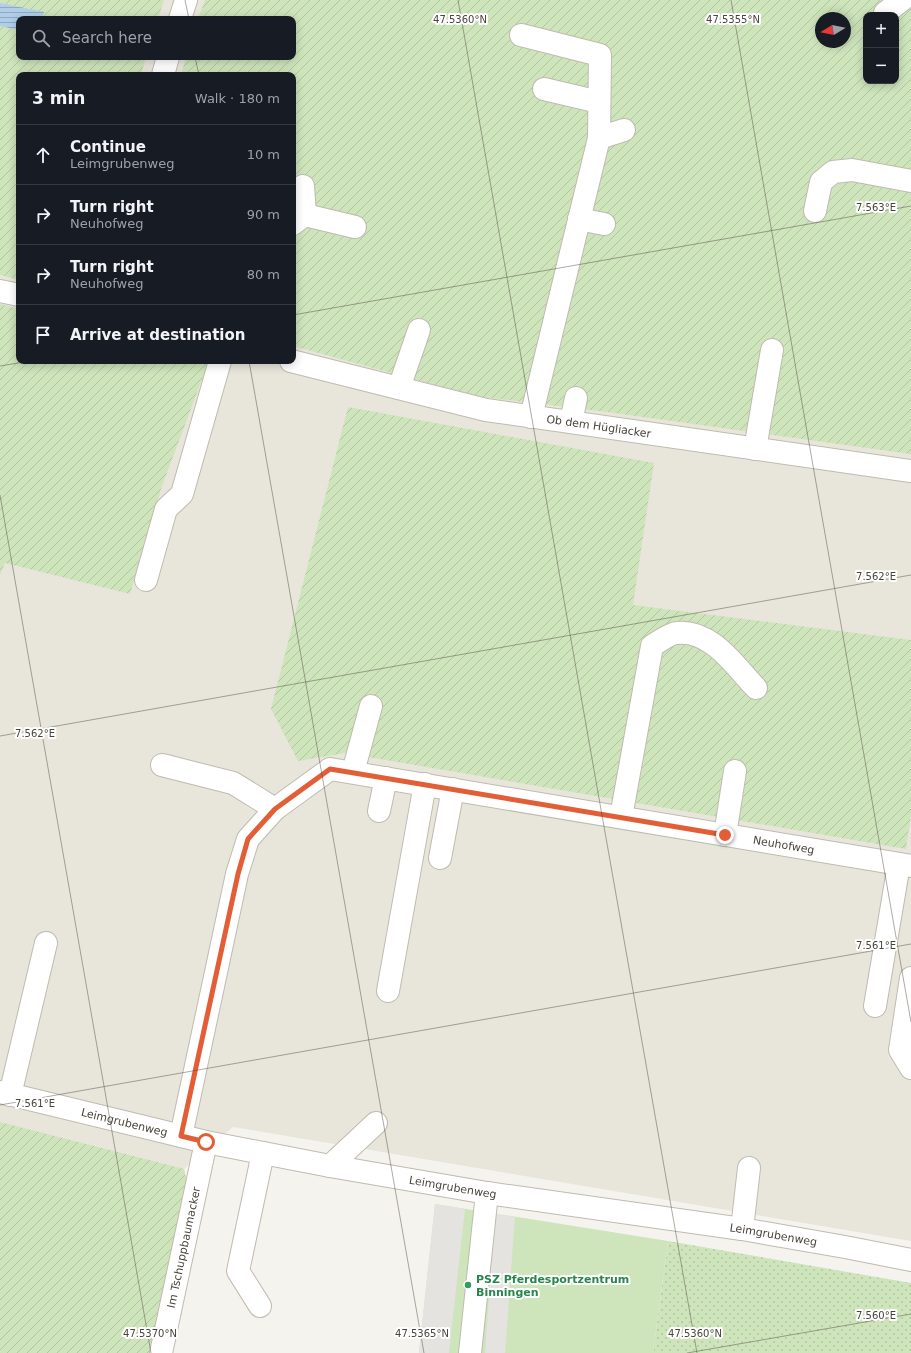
<!DOCTYPE html>
<html lang="en">
<head>
<meta charset="utf-8">
<style>
  :root { --surface:#171b24; --page:#242831; --text:#f1f3f6; --muted:#9ea1a6; --line:#363941 }
  body { margin:0; font-family:"DejaVu Sans",sans-serif; background:var(--page); color:var(--text) }
  .controls { position:absolute; right:12px; top:12px; display:grid; overflow:hidden; border-radius:8px; box-shadow:0 2px 10px #0003 }
  .controls button { width:36px; height:36px; display:grid; place-items:center; padding:0; border:0; border-bottom:1px solid var(--line); background:var(--surface); color:var(--text); font:20px sans-serif }
  .compass { position:absolute; left:815px; top:12px; width:36px; height:36px; border-radius:50%; background:var(--surface); box-shadow:0 2px 10px #0003; rotate:260deg }
  .stop { position:absolute; width:12px; height:12px; margin:-9px; border:3px solid #e25e36; border-radius:50%; background:#fff }
  .stop.end { background:#e25e36; border-color:#fff; box-shadow:0 1px 4px #0008 }
  .list { margin:0; padding:0; list-style:none }
  h2 { display:flex; justify-content:space-between; align-items:center; height:52px; margin:0; padding:0 16px; font-size:17px }
  h2 small { font-size:13px; font-weight:400; color:var(--muted) }
  .list li { display:grid; grid-template-columns:26px 1fr auto; gap:12px; align-items:center; box-sizing:border-box; height:60px; padding:0 16px; border-top:1px solid var(--line) }
  .list b { display:block; font-size:15px; white-space:nowrap }
  .list p { margin:0; font-size:13px; white-space:nowrap; color:var(--muted) }
  .list em { font-size:13px; font-style:normal; color:var(--muted) }
  .icon { flex:none; width:22px; height:22px; fill:none; stroke:currentColor; stroke-width:2; stroke-linecap:round; stroke-linejoin:round }
  .map { position:relative; flex:none; width:911px; height:1353px; overflow:hidden }
  .search { position:absolute; background:var(--surface); box-shadow:0 2px 10px #0003; left:16px; top:16px; width:280px; height:44px; display:flex; align-items:center; gap:10px; box-sizing:border-box; padding:0 14px; border-radius:8px; color:var(--muted); font-size:15px }
  .panel { position:absolute; background:var(--surface); box-shadow:0 2px 10px #0003; left:16px; top:72px; width:280px; height:292px; border-radius:8px }
  .map>svg:first-child { display:block }
  .residential { fill:#e8e5db; fill-rule:evenodd }
  .grass { fill:url(#grass-dots) }
  .park { fill:#cee4bb }
  .garden { fill:url(#garden-furrows); fill-rule:evenodd }
  .parking { fill:#e4e3e0 }
  .water { fill:url(#water-rules) }
  .lines { fill:none; stroke-linecap:round; stroke-linejoin:round }
  .minor-casing { stroke:#bfbbb0; stroke-width:24 }
  .minor { stroke:#fff; stroke-width:22 }
  .route { stroke:#e25e36; stroke-width:5 }
  .ticks { fill:none; stroke:#49443b; stroke-width:1; stroke-opacity:0.45 }
  .leisure-dot { fill:#2e9e5b; stroke:#fff; stroke-width:1.5 }
  .labels { text-anchor:middle; stroke-width:4; stroke-linejoin:round; paint-order:stroke }
  .street-label { font-size:11px; fill:#49443b; stroke:#fff }
  .leisure-label { font-size:11px; font-weight:bold; fill:#27864d; stroke:#fff; text-anchor:start }
  .ticks-label { font-size:10px; text-anchor:middle; fill:#49443b; stroke:#fff; stroke-width:4; stroke-linejoin:round; paint-order:stroke }
</style>
</head>
<body>
<div class="map">
<svg width="911" height="1353" viewBox="0 0 911 1353">
  <defs>
    <pattern id="grass-dots" width="8" height="8" patternUnits="userSpaceOnUse"><rect width="8" height="8" fill="#cee4bb"/><path d="M2 2h.1M6 6h.1" fill="none" stroke="#b2c5a2" stroke-width="1.8" stroke-linecap="round"/></pattern>
    <pattern id="garden-furrows" width="10" height="10" patternUnits="userSpaceOnUse"><rect width="10" height="10" fill="#cee4bb"/><path d="M-1 1l2-2M0 10L10 0M9 11l2-2" fill="none" stroke="#b2c5a2"/></pattern>
    <pattern id="water-rules" width="6" height="5" patternUnits="userSpaceOnUse"><rect width="6" height="5" fill="#b1cee9"/><path d="M0 2.5h6" fill="none" stroke="#92a9be"/></pattern>
  </defs>
  <rect width="100%" height="100%" fill="#f5f3ed"/>
  <path class="residential" d="M0,0h911v1241l-678,-114 -49,42 3,13 -187,171zM866,15h30v66h-30zM821,18h24v24h-24zM19,19h274v38h-274zM19,75h274v286h-274z"/>
  <path class="grass" d="M668,1241l243,42v70h-258z"/>
  <path class="park" d="M435,1204l233,37 -15,112h-234z"/>
  <path class="garden" d="M0,0h164l-6,19h-139v38h127l-5,18h-122v205l-19,-5z
    M205,0h706v454l-304,-42 -132,-16 -182,-50v-271h-112l5,-18h107v-38h-95zM866,15h30v66h-30zM821,18h24v24h-24z
    M0,304l19,5v52h190l-47,125 -32,108 -125,-31 -5,12z
    M348,407l306,56 -21,142 278,35v175l-5,34 -561,-96 -47,8 -27,-52z
    M0,1122l184,47 3,13 -35,171h-152z"/>
  <path class="parking" d="M435,1204l30,5 -16,144h-30z
    M495,1214l20,3 -10,136h-20z"/>
  <path class="water" d="M0,3l44,9 -2,7h-23v11l-19,-4z"/>
  <g class="lines">
    <defs>
      <g id="minor">
        <path d="M885,13l17,-13"/>
        <path d="M180,19l6,-19"/>
        <path d="M521,35l79,20 -1,83 -68,279"/>
        <path d="M163,75l5,-18"/>
        <path d="M544,89l55,13"/>
        <path d="M599,138l25,-8"/>
        <path d="M303,186l2,29"/>
        <path d="M815,211l6,-29 12,-10 19,-2 59,11"/>
        <path d="M579,219l25,5"/>
        <path d="M293,224l12,-9 50,12"/>
        <path d="M0,291l19,4"/>
        <path id="s1" d="M291,361l195,49 425,61"/>
        <path d="M399,388l20,-58"/>
        <path d="M571,422l5,-24"/>
        <path d="M755,449l17,-99"/>
        <path d="M146,580l20,-71 16,-15 38,-133"/>
        <path d="M162,765l71,18 42,26"/>
        <path d="M353,772l18,-66"/>
        <path d="M379,811l7,-33"/>
        <path d="M621,817l31,-171c6,-4 19,-13 25,-13 34,-4 58,33 79,55"/>
        <path d="M725,835l10,-64"/>
        <path d="M440,858l13,-69"/>
        <path d="M911,978l-11,72 11,18"/>
        <path d="M388,991l37,-207"/>
        <path d="M875,1006l24,-142"/>
        <path id="s2" d="M0,1092l206,50 124,24 157,27 255,36 103,18 66,13"/>
        <path d="M10,1095l36,-152"/>
        <path id="s3" d="M181,1136l56,-262 11,-35 27,-30 55,-40 581,97"/>
        <path d="M330,1166l46,-43"/>
        <path d="M742,1229l7,-61"/>
        <path d="M260,1306l-22,-35 25,-118"/>
        <path id="s4" d="M161,1353l45,-211"/>
        <path d="M470,1353l17,-160"/>
      </g>
    </defs>
    <use href="#minor" class="minor-casing"/>
    <use href="#minor" class="minor"/>
  </g>
  <g class="lines">
    <path class="route" d="M206,1142l-25,-6 57,-262 10,-35 27,-30 55,-40 395,66"/>
  </g>
  <path class="ticks" d="M185,0l4,19M458,0l239,1353M731,0l180,1022M195,57l4,18M293,315l618,-109M249,361l175,992M0,366l30,-5M0,495l151,858M0,736l911,-161M0,1105l911,-161M687,1353l224,-39"/>
  <circle class="leisure-dot" cx="468" cy="1285" r="4"/>
  <g class="labels">
    <g class="street-label">
      <text dy="4" stroke="none"><textPath href="#s1" startOffset="315">Ob dem Hügliacker</textPath></text>
      <text dy="4" stroke="none"><textPath href="#s3" startOffset="873">Neuhofweg</textPath></text>
      <text dy="4" stroke="none"><textPath href="#s2" startOffset="128">Leimgrubenweg</textPath></text>
      <text dy="4" stroke="none"><textPath href="#s2" startOffset="463">Leimgrubenweg</textPath></text>
      <text dy="4" stroke="none"><textPath href="#s2" startOffset="787">Leimgrubenweg</textPath></text>
      <text dy="4" stroke="none"><textPath href="#s4" startOffset="108">Im Tschuppbaumacker</textPath></text>
    </g>
    <g class="leisure-label">
      <text x="476" y="1283">PSZ Pferdesportzentrum<tspan x="476" dy="13">Binningen</tspan></text>
    </g>
  </g>
  <g class="ticks-label">
    <text x="460" y="23">47.5360°N</text>
    <text x="733" y="23">47.5355°N</text>
    <text x="876" y="211">7.563°E</text>
    <text x="876" y="580">7.562°E</text>
    <text x="35" y="737">7.562°E</text>
    <text x="876" y="949">7.561°E</text>
    <text x="35" y="1107">7.561°E</text>
    <text x="876" y="1319">7.560°E</text>
    <text x="150" y="1337">47.5370°N</text>
    <text x="422" y="1337">47.5365°N</text>
    <text x="695" y="1337">47.5360°N</text>
  </g>
</svg>
<div class="controls">
<button>+</button>
<button>−</button>
</div>
<svg class="compass" viewBox="-18 -18 36 36"><path d="M0-13l5 13h-10z" fill="#e53935"/><path d="M0 13l5-13h-10z" fill="#9ea1a6"/></svg>
<div class="stop" style="left:206px;top:1142px"></div>
<div class="stop end" style="left:725px;top:835px"></div>
<div class="search"><svg class="icon" aria-label="search" viewBox="0 0 24 24"><circle cx="10" cy="10" r="6"/><path d="M15 15l6 6"/></svg>Search here</div>
<section class="panel">
<h2>3 min<small>Walk · 180 m</small></h2>
<ul class="list">
<li><svg class="icon" aria-label="ahead" viewBox="0 0 24 24"><path d="M12 20V5M6 11l6-6 6 6"/></svg><div><b>Continue</b><p>Leimgrubenweg</p></div><em>10 m</em></li>
<li><svg class="icon" aria-label="right" viewBox="0 0 24 24"><path d="M7 20v-9h11M14 6l5 5-5 5"/></svg><div><b>Turn right</b><p>Neuhofweg</p></div><em>90 m</em></li>
<li><svg class="icon" aria-label="right" viewBox="0 0 24 24"><path d="M7 20v-9h11M14 6l5 5-5 5"/></svg><div><b>Turn right</b><p>Neuhofweg</p></div><em>80 m</em></li>
<li><svg class="icon" aria-label="arrive" viewBox="0 0 24 24"><path d="M6 21V4h12l-3 4 3 4H6"/></svg><div><b>Arrive at destination</b></div></li>
</ul>
</section>
</div>
</body>
</html>
